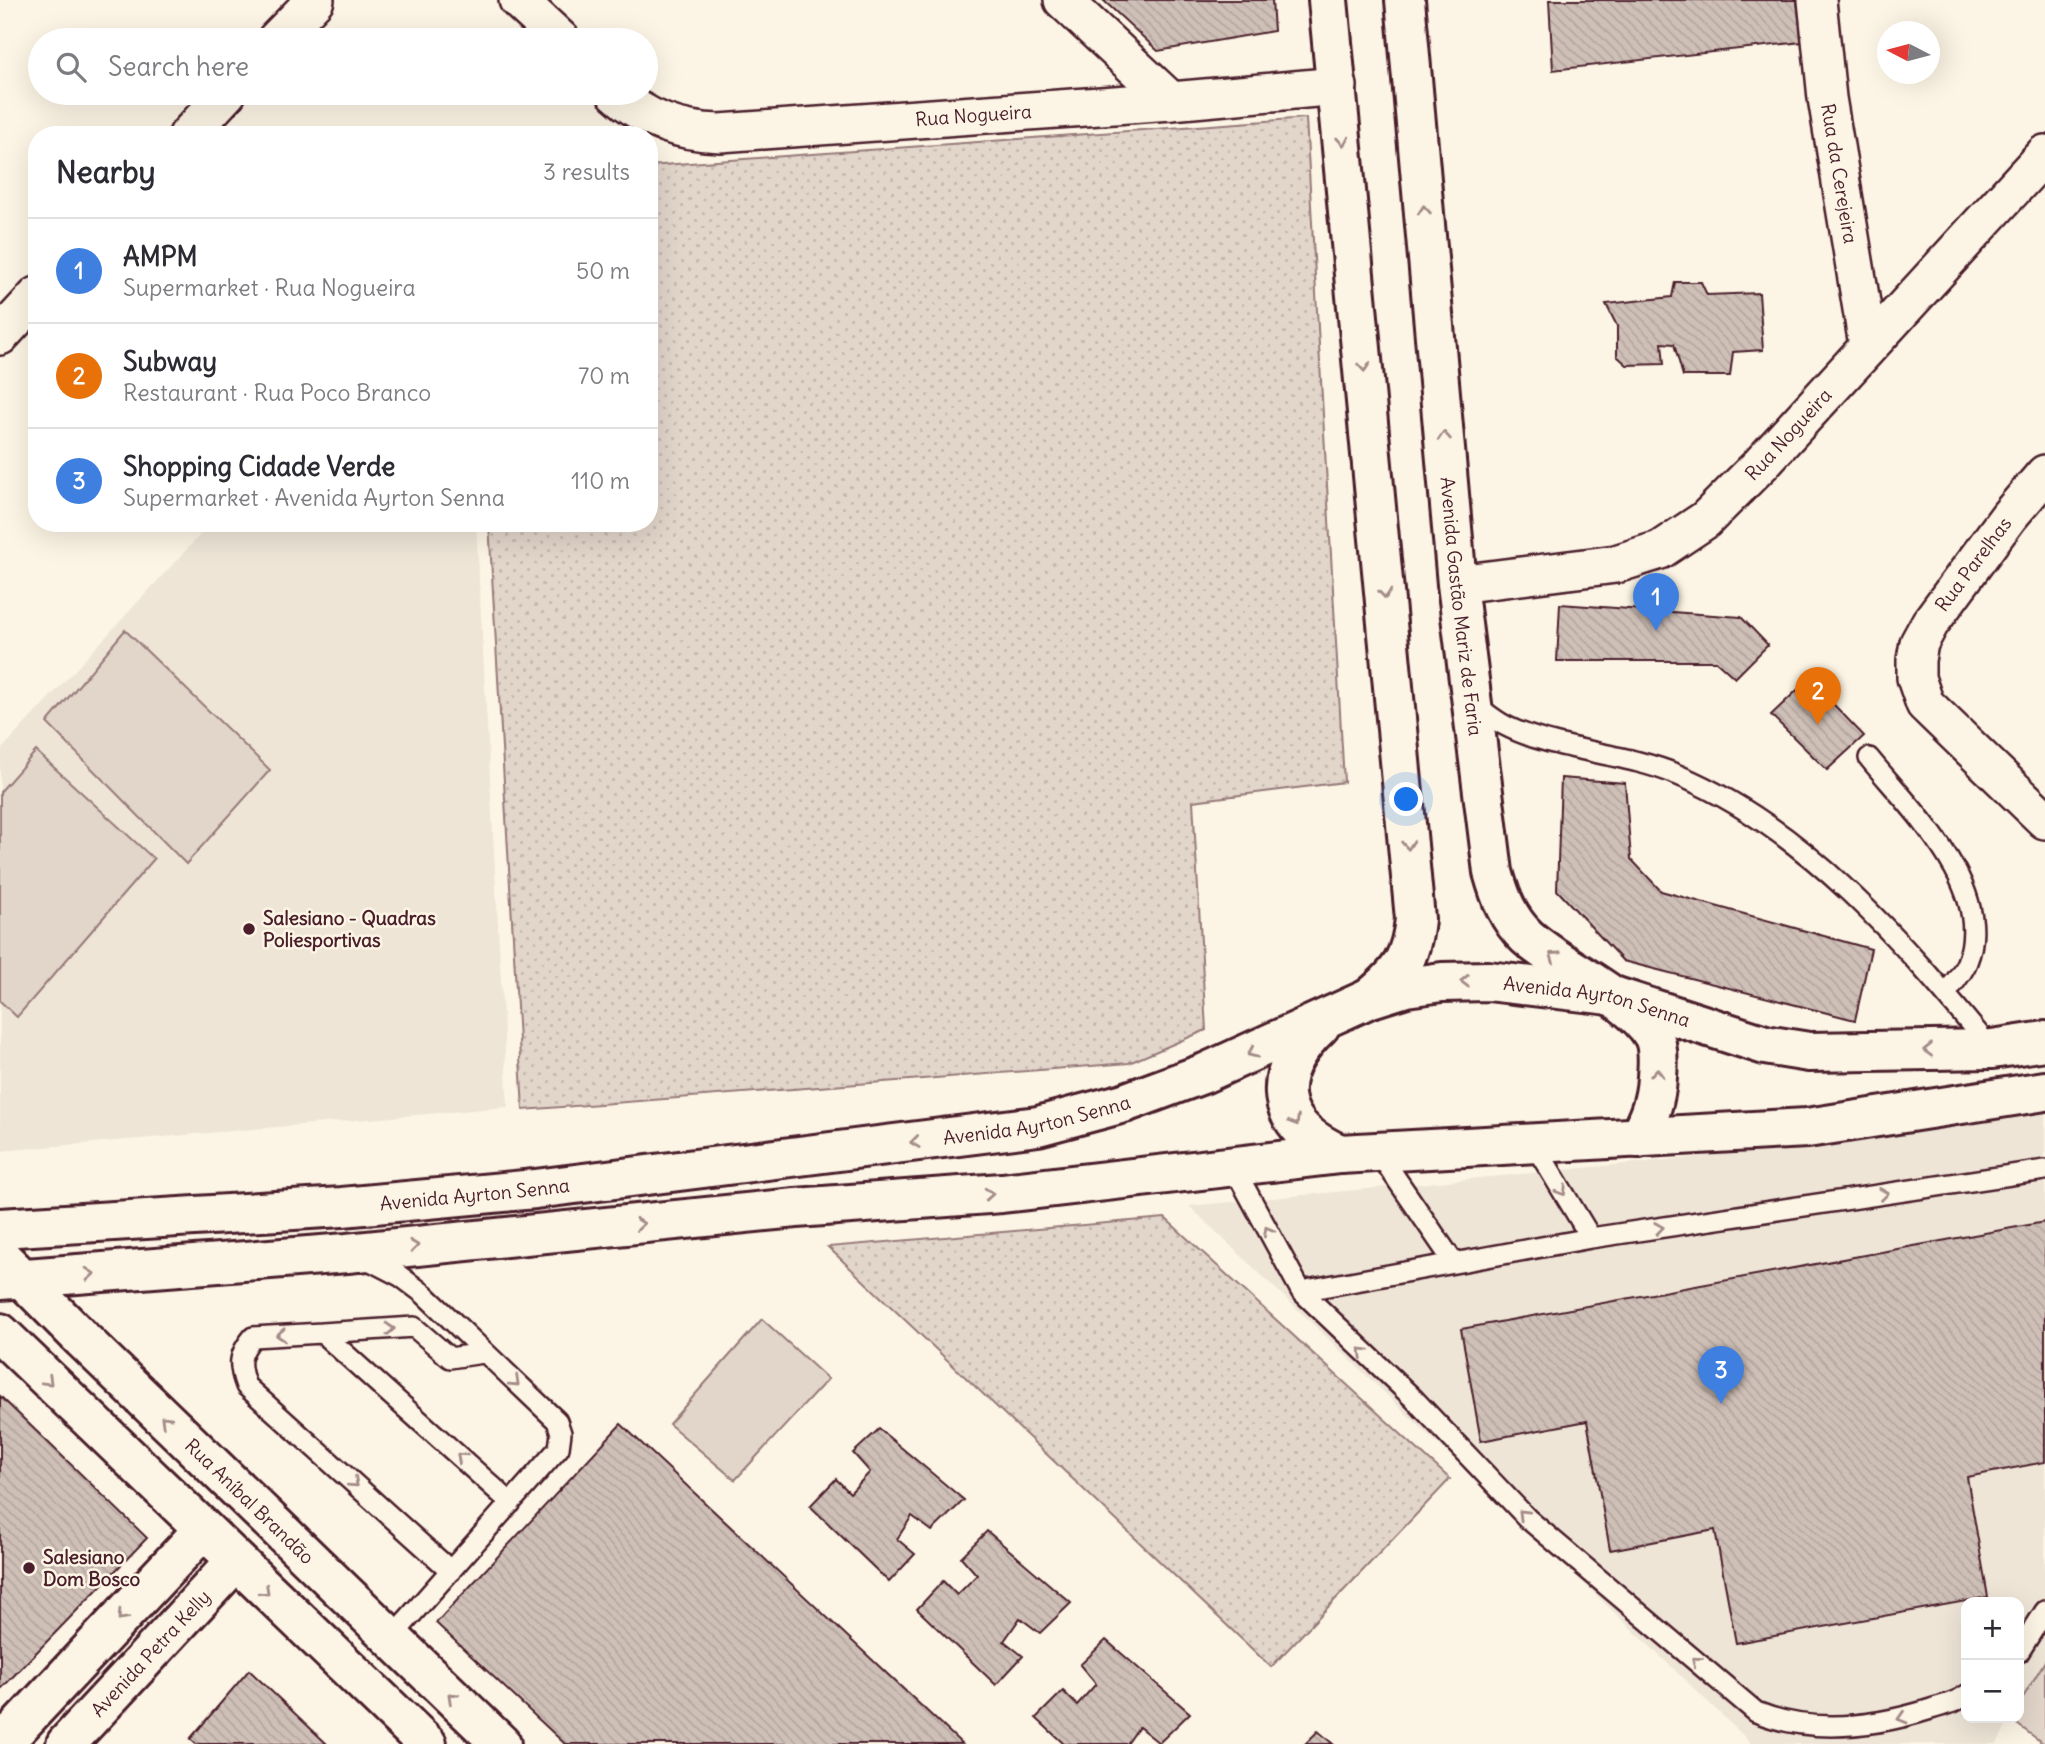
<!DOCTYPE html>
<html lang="en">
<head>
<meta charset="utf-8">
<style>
  :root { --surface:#fff; --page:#f7f7f7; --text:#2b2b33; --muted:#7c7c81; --line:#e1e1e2; --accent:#2563eb }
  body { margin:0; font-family:Delius,sans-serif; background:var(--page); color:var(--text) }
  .controls { position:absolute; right:21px; bottom:21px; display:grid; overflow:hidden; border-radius:14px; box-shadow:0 7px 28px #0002 }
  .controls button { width:63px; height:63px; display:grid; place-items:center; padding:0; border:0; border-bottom:2px solid var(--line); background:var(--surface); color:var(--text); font:35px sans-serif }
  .compass { position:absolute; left:1877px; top:21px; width:63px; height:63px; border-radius:50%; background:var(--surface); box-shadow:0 7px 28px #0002; rotate:276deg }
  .you { position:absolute; left:1407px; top:800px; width:24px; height:24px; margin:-18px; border:5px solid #fff; border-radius:50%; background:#1a73e8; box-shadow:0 0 0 10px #1a73e833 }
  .badge { display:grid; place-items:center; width:46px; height:46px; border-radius:50%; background:var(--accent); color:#fff; font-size:23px; font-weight:700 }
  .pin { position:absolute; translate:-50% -58px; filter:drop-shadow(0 2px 4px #0008) }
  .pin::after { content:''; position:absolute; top:37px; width:24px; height:21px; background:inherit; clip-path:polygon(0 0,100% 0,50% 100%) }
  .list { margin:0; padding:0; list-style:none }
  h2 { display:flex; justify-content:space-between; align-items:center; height:91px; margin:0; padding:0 28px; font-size:30px }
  h2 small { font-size:23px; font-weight:400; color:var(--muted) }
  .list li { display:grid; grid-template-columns:46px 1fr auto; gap:21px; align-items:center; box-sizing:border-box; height:105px; padding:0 28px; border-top:2px solid var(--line) }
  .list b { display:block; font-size:26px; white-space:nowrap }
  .list p { margin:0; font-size:23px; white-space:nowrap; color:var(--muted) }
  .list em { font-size:23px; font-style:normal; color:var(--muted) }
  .icon { flex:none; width:38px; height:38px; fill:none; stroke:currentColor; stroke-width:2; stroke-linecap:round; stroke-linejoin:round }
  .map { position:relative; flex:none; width:2045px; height:1744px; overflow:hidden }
  .search { position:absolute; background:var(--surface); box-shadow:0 7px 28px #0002; left:28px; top:28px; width:630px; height:77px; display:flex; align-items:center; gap:18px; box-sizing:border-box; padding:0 24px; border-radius:38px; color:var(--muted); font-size:26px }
  .panel { position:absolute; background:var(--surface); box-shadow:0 7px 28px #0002; left:28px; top:126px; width:630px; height:406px; border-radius:28px }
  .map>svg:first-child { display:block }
  .built { fill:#eee5d7 }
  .grass { fill:url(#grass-dots); stroke:#967a7a; stroke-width:2 }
  .pitch { fill:#e2d5ca; stroke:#967a7a; stroke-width:2 }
  .building { fill:url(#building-back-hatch); stroke:#4a1f2b; stroke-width:2 }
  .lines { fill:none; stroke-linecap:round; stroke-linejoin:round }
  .lane-casing { stroke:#4a1f2b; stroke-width:24 }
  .street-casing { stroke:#4a1f2b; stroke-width:42 }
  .secondary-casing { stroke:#4a1f2b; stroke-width:44 }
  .primary-casing { stroke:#4a1f2b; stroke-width:44 }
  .lane { stroke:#fcf5e5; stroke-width:19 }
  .street { stroke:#fcf5e5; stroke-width:37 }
  .secondary { stroke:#fcf5e5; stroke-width:38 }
  .primary { stroke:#fcf5e5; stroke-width:38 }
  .oneway { stroke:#a38a88 }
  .poi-dot { fill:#4a1f2b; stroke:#fcf5e5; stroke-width:2.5 }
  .labels { text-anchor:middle; stroke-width:5; stroke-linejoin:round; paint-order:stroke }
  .street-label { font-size:19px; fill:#4a1f2b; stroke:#fcf5e5 }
  .poi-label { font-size:19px; font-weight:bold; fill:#4a1f2b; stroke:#fcf5e5; text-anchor:start }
</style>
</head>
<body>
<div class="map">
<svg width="2045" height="1744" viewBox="0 0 2045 1744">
  <defs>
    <pattern id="grass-dots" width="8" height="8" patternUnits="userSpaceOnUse" patternTransform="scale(1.75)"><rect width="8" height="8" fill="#e2d5ca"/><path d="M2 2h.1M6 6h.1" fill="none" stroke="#c3b6ae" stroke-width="1.8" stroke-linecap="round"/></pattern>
    <pattern id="building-back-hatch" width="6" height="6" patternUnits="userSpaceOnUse" patternTransform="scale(1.75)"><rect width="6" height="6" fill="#cfc0b7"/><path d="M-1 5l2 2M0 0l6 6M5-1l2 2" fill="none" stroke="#b3a59e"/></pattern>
  </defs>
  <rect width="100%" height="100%" fill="#fcf5e5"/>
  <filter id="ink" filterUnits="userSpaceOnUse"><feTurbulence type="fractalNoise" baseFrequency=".0143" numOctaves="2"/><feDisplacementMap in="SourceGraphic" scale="14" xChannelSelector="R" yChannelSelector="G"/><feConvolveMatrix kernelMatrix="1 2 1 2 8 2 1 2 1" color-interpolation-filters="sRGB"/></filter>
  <g filter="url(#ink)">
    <path class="built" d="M211,523h265l32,584 -508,44v-400z
      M2045,1107v554l-26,43v-102h-53v116h44l-13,26h-245l-563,-538 674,-65z"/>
    <path class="grass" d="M1306,118l38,664 -151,19 13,229 -77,33 -606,47 -34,-587h160v-357z
      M1165,1218l285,261 -179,188 -443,-420z"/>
    <path class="pitch" d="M125,630l145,140 -84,94 -139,-141z
      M36,751l118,108 -137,158 -17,-16v-209z
      M762,1319l66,60 -93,101 -66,-56z
      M2045,1661v83h-1l-34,-25 9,-1v-14z"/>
    <path class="building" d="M1103,0h169l2,31 -116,20z
      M1549,0h248l5,42 -249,28z
      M1675,282h26l6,13 52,-2 4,57 -30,2 -3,24h-47l-9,-32 -12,-1 2,21 -37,1 -10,-9v-30l-11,-22 66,-7z
      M1560,604l181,13 27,28 -33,33 -19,-17h-159z
      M1809,679l55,57 -37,34 -56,-55z
      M1561,778l64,5 6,76 30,32 210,58 -16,71 -232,-59 -66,-71z
      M2045,1222v240l-78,15 21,120 -252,46 -21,-113 -105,20 -23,-129 -106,20 -20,-112z
      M0,1396l147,142 -147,152z
      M621,1424l341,320h-397l-129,-121z
      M879,1429l85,71 -32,31 -20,-15 -15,23 18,15 -26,28 -79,-76 26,-27 14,14 20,-21 -17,-19z
      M987,1531l84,72 -31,30 -20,-15 -16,23 19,15 -27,29 -79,-76 26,-28 14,14 20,-20 -16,-18z
      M1106,1640l84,73 -31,30 -20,-16 -12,17h-63l-28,-26 27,-27 14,14 19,-21 -16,-19z
      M249,1670l78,74h-131l-6,-5z
      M1318,1731l15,13h-28z"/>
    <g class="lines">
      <defs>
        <path id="lane" d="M1474,704c10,7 19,15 30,21 49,26 120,27 174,50 127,53 228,170 313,274
          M1869,758c42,52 127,131 98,204 -4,11 -14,22 -21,31
          M1534,1144l57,94
          M1378,1152l76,111
          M1234,1168l67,123 113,108 114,120 228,193c57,23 118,15 175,-3 12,-4 25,-6 35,-14
          M365,1258l35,18 24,18 133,127 4,12 -2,15 -169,191
          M1301,1291l290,-53 454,-68
          M322,1333l92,-6 36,31 33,-5
          M451,1571l-205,-185c-8,-21 -8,-31 7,-49l69,-4 189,170
          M2019,1652l26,-41"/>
        <g id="street">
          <path d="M518,0l43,40"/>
          <path d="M1063,0l108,101"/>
          <path id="s1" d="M1817,0l10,98 41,247"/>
          <path d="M276,40l39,-40"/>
          <path id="s2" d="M616,93c29,27 65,39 104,40l451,-32 167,-15"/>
          <path d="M188,135l39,-42"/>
          <path d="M0,336l37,-40"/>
          <path d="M2045,474l-36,42 -79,107 -11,20 -3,17v18l9,26 120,116"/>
          <path id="s3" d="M1457,584l159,-20 44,-14 45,-30 56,-56 284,-310"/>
        </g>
        <g id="secondary">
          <path id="s4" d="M0,1256l82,83 419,405"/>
          <path d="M0,1333l427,411"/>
          <path d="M2,1744l200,-213"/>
          <path id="s5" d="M66,1744l169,-182"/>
        </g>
        <g id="primary">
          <path d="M1328,0l87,919c-4,39 -14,53 -44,78"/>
          <path id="s6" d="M1405,0l52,584 36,288c7,25 15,47 34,65 33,30 104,61 126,98 6,11 5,30 4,42 -1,23 -8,41 -19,61"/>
          <path d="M1320,1026c-52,49 -47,99 20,128"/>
          <path id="s7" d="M0,1228l342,-21 193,-18 503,-63 86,-23 81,-30 163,-74 38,-12 36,-5 46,-1 122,14 155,50 44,7 183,-3 53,-8"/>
          <path d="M0,1280l347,-27 449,-45 206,-15 338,-39 467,-26 238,-37"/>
        </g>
      </defs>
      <use href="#lane" class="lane-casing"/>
      <use href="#street" class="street-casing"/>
      <use href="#secondary" class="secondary-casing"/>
      <use href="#primary" class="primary-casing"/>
      <use href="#lane" class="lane"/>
      <use href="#street" class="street"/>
      <use href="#secondary" class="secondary"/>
      <use href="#primary" class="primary"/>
    </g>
    <defs><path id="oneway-chevron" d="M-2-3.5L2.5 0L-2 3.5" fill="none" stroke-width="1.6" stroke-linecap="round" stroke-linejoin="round" transform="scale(1.75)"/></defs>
    <g class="oneway">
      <use href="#oneway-chevron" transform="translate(1343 141) rotate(85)"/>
      <use href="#oneway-chevron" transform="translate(1424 210) rotate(-95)"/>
      <use href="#oneway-chevron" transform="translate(1364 367) rotate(85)"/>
      <use href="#oneway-chevron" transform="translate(1444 436) rotate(-95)"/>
      <use href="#oneway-chevron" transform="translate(1385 594) rotate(85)"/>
      <use href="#oneway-chevron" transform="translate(1408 845) rotate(85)"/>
      <use href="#oneway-chevron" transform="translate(1554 956) rotate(-145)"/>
      <use href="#oneway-chevron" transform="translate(1465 981) rotate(179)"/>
      <use href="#oneway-chevron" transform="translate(1928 1050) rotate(179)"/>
      <use href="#oneway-chevron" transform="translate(1252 1053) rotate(156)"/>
      <use href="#oneway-chevron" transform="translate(1657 1073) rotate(-87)"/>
      <use href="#oneway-chevron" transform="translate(1295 1121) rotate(59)"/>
      <use href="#oneway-chevron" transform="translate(915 1142) rotate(173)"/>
      <use href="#oneway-chevron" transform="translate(1562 1191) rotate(58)"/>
      <use href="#oneway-chevron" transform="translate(989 1194) rotate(-4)"/>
      <use href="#oneway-chevron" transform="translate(1884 1194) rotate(-8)"/>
      <use href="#oneway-chevron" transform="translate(640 1224) rotate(-5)"/>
      <use href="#oneway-chevron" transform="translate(1659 1228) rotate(-8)"/>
      <use href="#oneway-chevron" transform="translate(1268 1231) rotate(-119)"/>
      <use href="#oneway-chevron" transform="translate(414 1246) rotate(-6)"/>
      <use href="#oneway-chevron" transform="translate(90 1274) rotate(-4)"/>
      <use href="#oneway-chevron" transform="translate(390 1329) rotate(-3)"/>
      <use href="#oneway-chevron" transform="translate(281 1335) rotate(177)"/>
      <use href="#oneway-chevron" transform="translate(1363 1352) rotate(-136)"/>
      <use href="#oneway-chevron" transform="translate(48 1381) rotate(44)"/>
      <use href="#oneway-chevron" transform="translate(515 1382) rotate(43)"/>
      <use href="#oneway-chevron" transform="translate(165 1420) rotate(-136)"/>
      <use href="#oneway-chevron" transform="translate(461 1457) rotate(-138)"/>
      <use href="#oneway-chevron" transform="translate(354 1483) rotate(42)"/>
      <use href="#oneway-chevron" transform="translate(1523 1514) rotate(-135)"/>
      <use href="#oneway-chevron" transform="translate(265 1591) rotate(43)"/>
      <use href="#oneway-chevron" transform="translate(122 1616) rotate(133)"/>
      <use href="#oneway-chevron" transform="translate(1696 1661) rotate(-140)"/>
      <use href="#oneway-chevron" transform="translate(452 1697) rotate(-137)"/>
      <use href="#oneway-chevron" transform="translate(1902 1718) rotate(163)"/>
    </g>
  </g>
  <g class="poi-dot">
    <circle cx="249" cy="929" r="7"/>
    <circle cx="29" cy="1568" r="7"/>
  </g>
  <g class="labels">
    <g class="street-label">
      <text dy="7" stroke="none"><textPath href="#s2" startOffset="368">Rua Nogueira</textPath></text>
      <text dy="7" stroke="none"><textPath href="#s1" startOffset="175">Rua da Cerejeira</textPath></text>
      <text dy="7" stroke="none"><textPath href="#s3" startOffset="380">Rua Nogueira</textPath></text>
      <text transform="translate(1973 564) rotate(-53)" y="7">Rua Parelhas</text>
      <text dy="7" stroke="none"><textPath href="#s6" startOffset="609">Avenida Gastão Mariz de Faria</textPath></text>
      <text dy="7" stroke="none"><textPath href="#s7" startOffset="1631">Avenida Ayrton Senna</textPath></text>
      <text dy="7" stroke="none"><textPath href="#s7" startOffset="1043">Avenida Ayrton Senna</textPath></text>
      <text dy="7" stroke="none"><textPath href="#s7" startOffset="476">Avenida Ayrton Senna</textPath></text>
      <text dy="7" stroke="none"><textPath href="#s4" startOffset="350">Rua Aníbal Brandão</textPath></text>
      <text dy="7" stroke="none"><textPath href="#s5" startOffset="124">Avenida Petra Kelly</textPath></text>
    </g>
    <g class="poi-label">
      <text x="263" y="925">Salesiano - Quadras<tspan x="263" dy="22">Poliesportivas</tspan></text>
      <text x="43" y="1564">Salesiano<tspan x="43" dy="22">Dom Bosco</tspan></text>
    </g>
  </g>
</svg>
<div class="controls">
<button>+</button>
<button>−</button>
</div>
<svg class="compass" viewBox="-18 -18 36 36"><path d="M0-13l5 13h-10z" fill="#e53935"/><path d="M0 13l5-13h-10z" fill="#7c7c81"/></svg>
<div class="you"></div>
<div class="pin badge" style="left:1656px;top:631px;background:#3f7fe0">1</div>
<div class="pin badge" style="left:1818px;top:725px;background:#e8710a">2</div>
<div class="pin badge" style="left:1721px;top:1404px;background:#3f7fe0">3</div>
<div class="search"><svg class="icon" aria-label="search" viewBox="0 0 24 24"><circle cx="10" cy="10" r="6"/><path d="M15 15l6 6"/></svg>Search here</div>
<section class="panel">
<h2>Nearby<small>3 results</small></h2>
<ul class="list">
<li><span class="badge" style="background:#3f7fe0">1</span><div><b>AMPM</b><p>Supermarket · Rua Nogueira</p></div><em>50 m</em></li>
<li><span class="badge" style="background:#e8710a">2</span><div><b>Subway</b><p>Restaurant · Rua Poco Branco</p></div><em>70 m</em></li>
<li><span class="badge" style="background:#3f7fe0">3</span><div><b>Shopping Cidade Verde</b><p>Supermarket · Avenida Ayrton Senna</p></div><em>110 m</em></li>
</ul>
</section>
</div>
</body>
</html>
